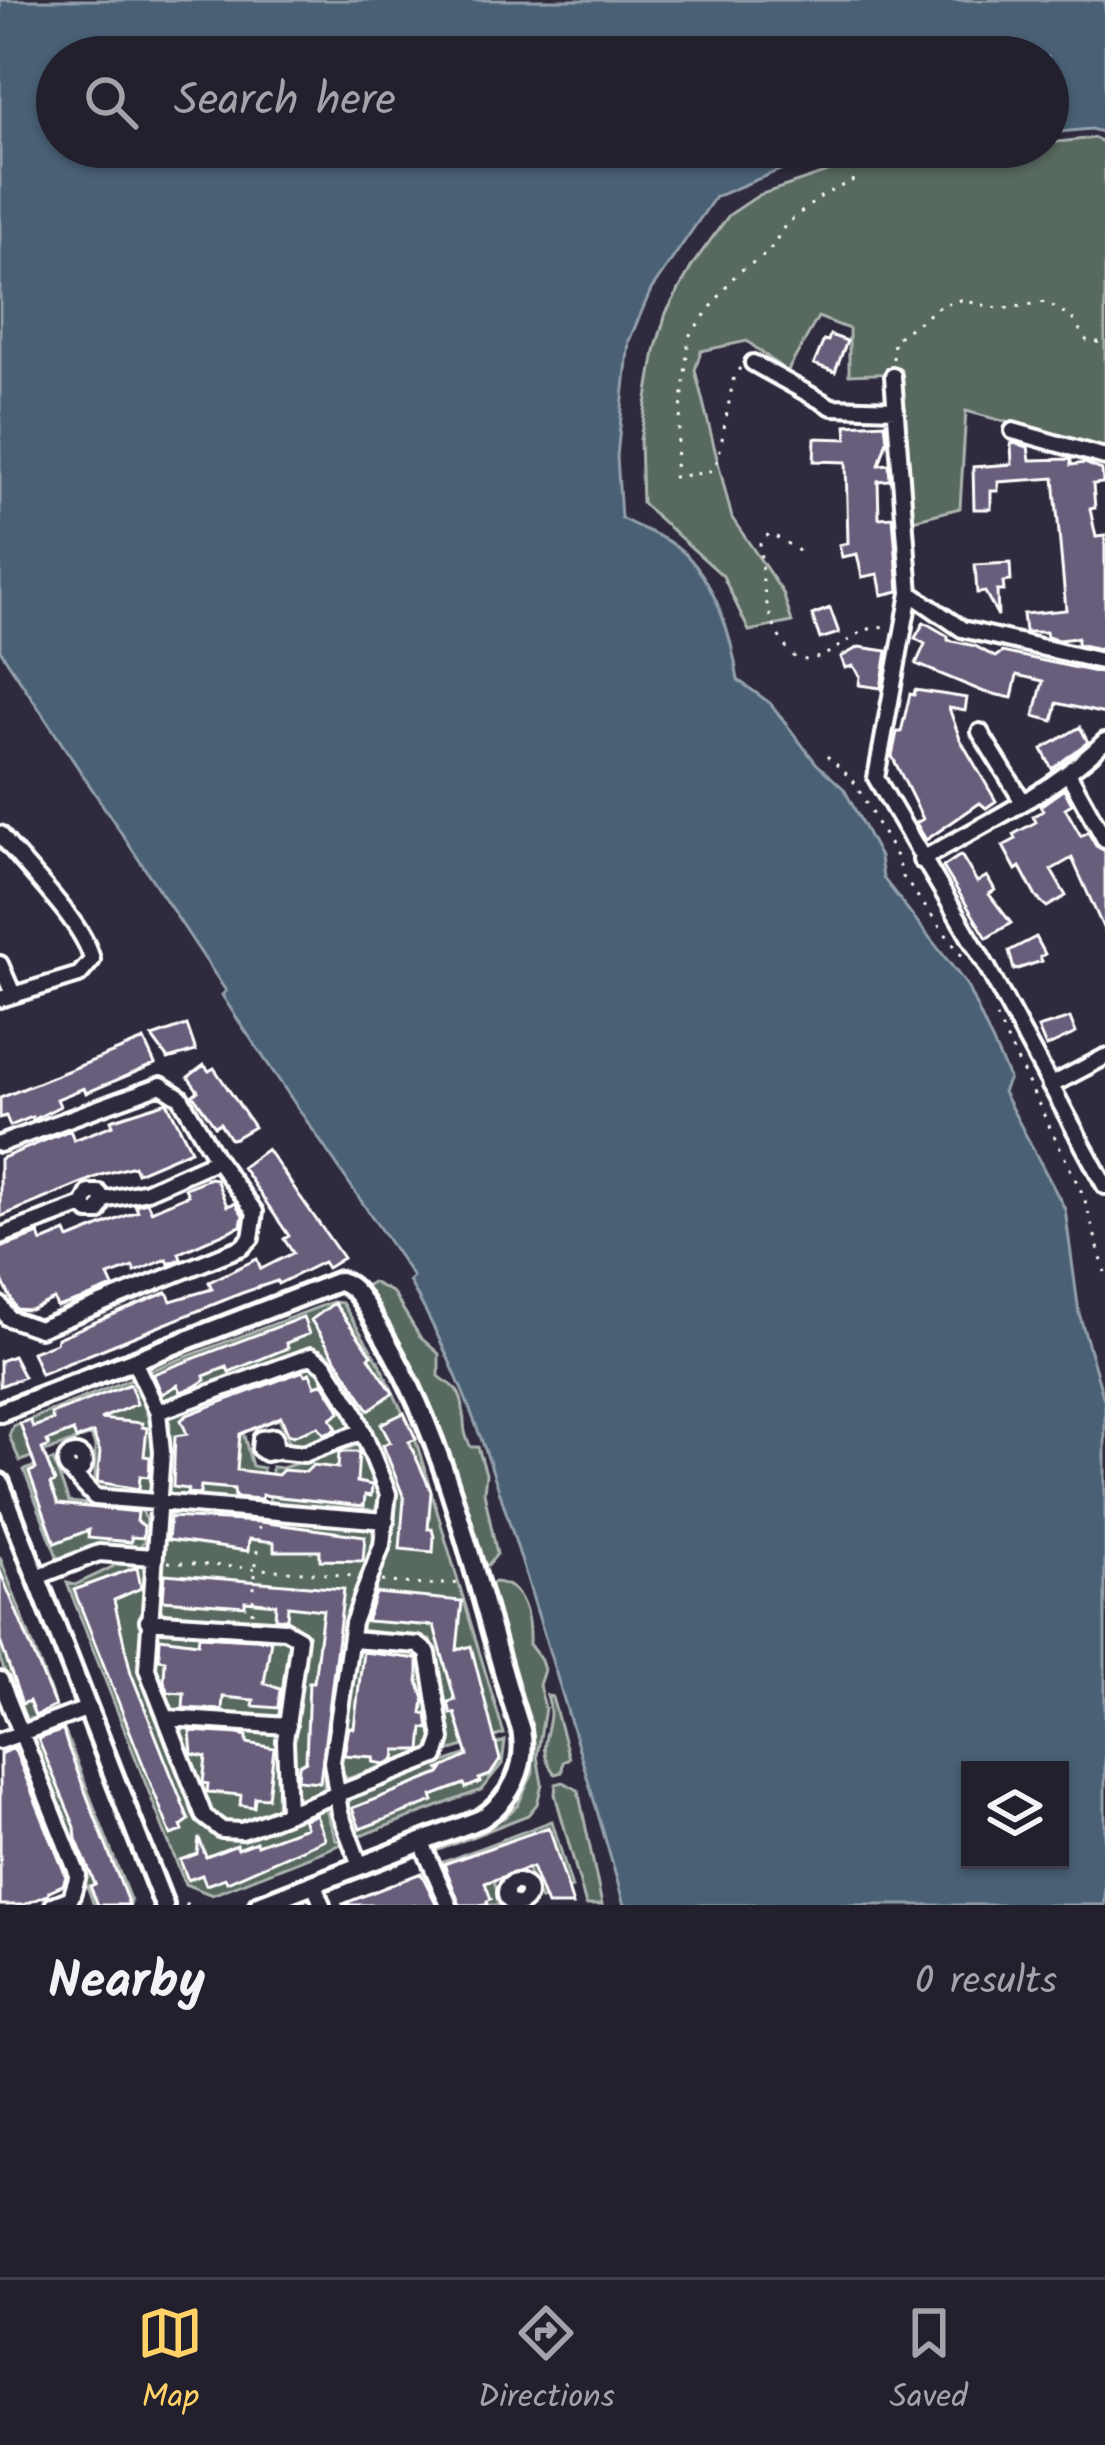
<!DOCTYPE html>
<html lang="en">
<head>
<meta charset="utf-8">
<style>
  :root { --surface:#23202e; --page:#2b2836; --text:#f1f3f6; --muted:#a3a3aa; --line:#403e4a; --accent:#ffd166 }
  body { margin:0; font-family:Kalam,sans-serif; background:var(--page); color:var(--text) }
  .controls { position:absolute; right:36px; bottom:36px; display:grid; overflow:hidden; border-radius:0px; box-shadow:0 3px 9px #0004 }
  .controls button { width:108px; height:108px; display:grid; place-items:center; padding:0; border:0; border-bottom:3px solid var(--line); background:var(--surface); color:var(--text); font:60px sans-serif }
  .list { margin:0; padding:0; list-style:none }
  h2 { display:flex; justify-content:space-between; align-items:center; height:156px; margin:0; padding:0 48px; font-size:51px }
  h2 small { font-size:39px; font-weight:400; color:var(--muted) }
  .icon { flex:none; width:66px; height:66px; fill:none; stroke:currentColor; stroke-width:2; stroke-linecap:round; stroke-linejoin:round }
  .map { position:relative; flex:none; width:1105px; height:1905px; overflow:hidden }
  .search { position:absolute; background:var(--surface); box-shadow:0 3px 9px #0004; left:36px; right:36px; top:36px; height:132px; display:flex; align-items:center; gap:30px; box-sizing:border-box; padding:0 42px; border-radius:66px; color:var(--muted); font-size:45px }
  .sheet { height:372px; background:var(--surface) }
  nav { display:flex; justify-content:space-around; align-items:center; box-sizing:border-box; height:168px; border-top:3px solid var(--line); background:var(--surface); font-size:33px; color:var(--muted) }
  nav a { display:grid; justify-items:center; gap:6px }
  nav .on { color:var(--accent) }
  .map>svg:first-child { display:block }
  .green { fill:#586960; stroke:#acb4b0; stroke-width:3 }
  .water { fill:#4a6175; stroke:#92a0ac; stroke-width:3; fill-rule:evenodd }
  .building { fill:#675d7a; stroke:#fff; stroke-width:3 }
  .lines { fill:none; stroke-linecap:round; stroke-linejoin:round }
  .minor-casing { stroke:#fff; stroke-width:22 }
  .tertiary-casing { stroke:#fff; stroke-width:26 }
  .path { stroke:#fff; stroke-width:3; stroke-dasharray:3 9; stroke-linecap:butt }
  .minor { stroke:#2f2a3d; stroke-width:14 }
  .tertiary { stroke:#2f2a3d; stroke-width:16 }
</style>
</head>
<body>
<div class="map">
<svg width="1105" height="1905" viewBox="0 0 1105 1905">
  <rect width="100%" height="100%" fill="#2f2a3d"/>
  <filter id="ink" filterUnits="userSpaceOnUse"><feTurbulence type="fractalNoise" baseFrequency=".00833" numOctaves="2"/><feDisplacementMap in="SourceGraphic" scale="24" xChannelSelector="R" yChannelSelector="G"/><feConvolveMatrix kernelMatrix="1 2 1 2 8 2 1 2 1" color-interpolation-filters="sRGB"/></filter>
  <g filter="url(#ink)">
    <path class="green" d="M1094,138l11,5v306l-139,-38 -6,97 -51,13 -10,-148 -50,2v-46l-31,-12 -31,55 -40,-31 -46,10 -6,19 37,148 51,75 9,29 -43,9 -26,-55 -81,-73 -2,-63 15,-89 11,-38 27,-49 36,-49 30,-20 104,-35 25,-6 70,6 1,-1 32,-12 -32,12 13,2 47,-14h29v-4z
      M372,1282l21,11 27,44 19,17v22c5,5 11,7 16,12 15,18 3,40 16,59h7l8,27 -2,18 13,62 -9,11h-7c-30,-105 -58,-182 -116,-274v-5z
      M332,1302l10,1 38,61 36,77 88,293 -56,17 2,-10 -20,-101 -68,-10c-5,-27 16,-56 26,-80 27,-67 -27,-139 -58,-194l-10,-7h-16l-138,54 -9,-7 -11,-24z
      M309,1363c18,8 43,47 41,67l-58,18 -13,-29 -36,13 9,34 11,2 -1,35 -87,-6 -6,-5 1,-76z
      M133,1378c20,47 23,61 19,111l-6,6 -51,-5v-44l-4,-11 -71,26 -11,-25 4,-10z
      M358,1445l6,2 16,49 -6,17 -105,-9 3,-37 10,1z
      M53,1460l16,42 72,7c8,14 9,28 -3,40l-45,-3 -35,13 -34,-89z
      M175,1510l195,16c12,20 -10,48 -16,70 -18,61 -30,132 -30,195l-23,8 -8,-1 -2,-36 16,-119 -14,-17 -9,-3 -119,-10 -9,-7 7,-84z
      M0,1557l57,153 -23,9 -12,-1 -22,-59z
      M123,1559l19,2 3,7 -6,99 58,150c35,39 86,5 128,-10l11,33 8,3 -132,52 -27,-11 -118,-301 8,2c14,-8 41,-17 48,-26z
      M494,1582c31,2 36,36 35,62l12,16 3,10 -5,15 6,23 -8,48 5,28 -5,20 -9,11 -92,36 -1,-5 69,-28 14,-13 15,-33 -1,-32 -45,-154z
      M162,1627l126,12 3,9 -12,70 -107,-8c-14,-24 -31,-60 -10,-83z
      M363,1648l55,2 17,91 -5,8 -83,30 -8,-10 16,-112z
      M547,1695l5,2 17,61 -6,4 -1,10 -7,2c-25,-32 4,-45 -8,-79z
      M62,1724l69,178 -1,3h-36l-61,-163 7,-10z
      M189,1724l89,10 -1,77c-14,4 -32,15 -47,13 -26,-4 -42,-66 -51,-90z
      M505,1741l-3,23 -21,26 -123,47 -12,-30 9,-14z
      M563,1782l15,8 24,115h-16l-31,-111 1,-10z
      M552,1821l20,67 -31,12 -14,-32 -34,11 10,26h-47l-15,-42z"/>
    <path class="water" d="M0,0h1105v133l-14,-4 -43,4v-76h-991v90h778l-120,50 -64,93 -22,51 -12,115 4,62c19,11 44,18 60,32 34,30 51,87 57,130l32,23 46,60 28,26 36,68 3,21 83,106 43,94 -6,14 62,117 14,104 26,90v502h-481c-28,-100 -58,-200 -89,-300 -34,-112 -67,-221 -126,-324l4,-4 -177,-260 -14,-22 4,-4 -226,-341zM970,1770h90v90h-90z"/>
    <path class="building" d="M830,335l17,6 -12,31 -21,-8 10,-24 4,1z
      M885,423l2,17 -8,25 10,-1 1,16 -12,1 1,37 14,-1 6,74 -17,4 -4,-21 -16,3 -5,-23 -15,3 -3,-12 9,-2 -2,-81 -32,-1 1,-23 32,1 -1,-14z
      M1015,443l13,4 2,13 41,-1v6l14,-2 17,7 1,13 -10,1 2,24 -5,1 6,28 9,-1v114l-28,-6v-6l-19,2 -11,-3 -1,-5h-21l-2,-18 43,-4 -12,-132 -56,4v9h-7v18h-17l-1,-42 39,-3 -1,-20z
      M1010,563l1,18 -8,1 1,9h-7l1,25 -13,-24 -8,1 -2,-28z
      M830,608l9,25 -19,6 -8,-24z
      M924,622l24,14v4l27,6 20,11 7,-5 103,22v40l-48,-11 -4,18 -19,-5 9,-35 -26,-6 -5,23 -28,-6 -68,-28 9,-20 -10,-6z
      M859,647l28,4 -6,37 -22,-3 1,-9 -7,-10 -8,2 -4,-11z
      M915,690l52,8 -2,13 -16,-3 11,31 36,62 -10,7 -6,-5 -54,37 -10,-17 7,-4 -31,-63 5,-24h4l9,-38 4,1z
      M1080,727l8,15 -36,27 -10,-20z
      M1064,789l8,15 -7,4 16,28 7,-4 8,14 9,5v81l-33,-74 -21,12 15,26 -19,11 -11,-10 -16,-30 -4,3 -13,-24 13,-7 -2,-5 22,-12 -3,-6 10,-5 -3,-5z
      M961,855l16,27 10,-6 8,14 -6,4 22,29 -24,15 -44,-71z
      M1036,937l9,17 -5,3 2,4 -28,9 -5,-19z
      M1070,1018l6,15 -30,14 -8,-19z
      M187,1025l9,26 -28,8 -16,-22z
      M144,1040l11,24 -69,29 -2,-5 -27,11 3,7 -27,14 -1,-3 -22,9 -4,-10 -6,2v-20z
      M204,1065l5,6 5,-3 40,59 -19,11 -5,1 -10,-16 -5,3 -22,-31 5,-4 -10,-14z
      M167,1102l24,48 -54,23 -3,-7 -33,9 -101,42v-58l70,-29 4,10 39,-15 -2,-5z
      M267,1149l76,109 -16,10 -4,-6 -45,22 -1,-3 -35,12 -201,81 -9,-22 24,-9 1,-5 110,-46 4,9 41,-12 -3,-7 48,-23 4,10 32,-16 -9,-14 5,-3 -47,-69z
      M210,1178l6,1 11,27 8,-3 8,12 -2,11 -62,27 2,6 -12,5 -2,-5 -32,13 -2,-5 -25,9 5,11 -27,11 -29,9 -3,-8 -24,11 -14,-1 -16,-33v-28l39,-14 3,8 24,-10 3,7 69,-28 -3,-6 12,-3 4,9 37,-16 -3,-7z
      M334,1303l38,52 -3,2 24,36 -24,17 -58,-90z
      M303,1317l6,17 -23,9 2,5 -59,24 -2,-5 -23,9 1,4 -11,7 -13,5 -3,-7 -16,9 -9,-20z
      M13,1356l11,21 -24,9v-25z
      M303,1371l2,4 5,-2 5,13 8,-3 14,22 3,7 -9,6 6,11 -13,5 -6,-8 -25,10 -5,-2 -7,-17 -24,10 -17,7 -3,36 41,5 5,-5 23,2 7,-7 25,3 1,-16h20l-2,30 15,3 -1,11 -6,-1 -1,11 -102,-11v4l-27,-2 -1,-8 -33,-3 -1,8 -13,-1 1,-4 -15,-2 2,-51 12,-2 -6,-14 6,-5z
      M130,1384l7,20 -37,15 42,4v4l5,1 -3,28 6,1 -1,20 -9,-1 -1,13 -42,-7 3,-30 -7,-19 -17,6 -3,-8 -26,10 2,5 -7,3 13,33 -5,2 8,20 80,8 -1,9 7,5 -1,12 -12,-1v5l-43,-4 1,-8 -34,13 -26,-71 7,-3 -16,-46 10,-3 3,7 20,-7 -2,-6z
      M404,1413l12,26 -7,3 22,49 -3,38h4l2,8 -1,15 -33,-3 4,-51 -21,-53 7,-3 -9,-18z
      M170,1517l90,5 105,14 -2,25 -43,-1v-9h-46v-9l-25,-3 -1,12 -80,-11z
      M137,1567l4,21 -27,12 17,73 58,147 -8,6 2,5 -12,4 -97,-245z
      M0,1571l55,135 -20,10 -6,-15 -7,3 -22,-63z
      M165,1574l179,15 -24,193 -22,-2 1,-15 7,-4 3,-79h5l9,-72 -35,-4 -1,13 -12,-1 1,-14 -31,-3v5l-82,-6z
      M376,1593l86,8 -5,49 14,-4 29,114 -10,15 -11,4 1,3 -14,6 -2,-4 -32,12 2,5 -74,28 -8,-21 88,-34 3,-4h-5l30,-14 -13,-43 -4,1 -3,-12 7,-2 -21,-74 -68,-5z
      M199,1636l72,4 -7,43 16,6 -2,19 -25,-2 1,-6 -31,-3 -1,13 -39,-2 1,-15 -16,-1 -4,-11 1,-21 -6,-1 1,-21 38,5z
      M363,1652l55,7v22l6,18 -2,14 5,1 2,15 -6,-1 -2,22h-25l-1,10 -10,4 -12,-2 1,-5 -30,-2 5,-28 5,1z
      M63,1730l5,17 61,158h-31l-8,-19 5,-2 -19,-45 -1,-12 -37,-88z
      M190,1731l48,3 9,2v7l27,5 -6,50 -13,-1 -1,10 -14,-2 1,-10 -34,-3 1,-8 -5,-1 3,-26 -14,-3z
      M14,1748l52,128 -3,9 -14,6 -1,4 -25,10h-23v-151z
      M316,1815l9,24 -98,43 -2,-4 -19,7 -4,-10 -14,5 -8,-20 17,-6 2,-16 7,19 31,-12 1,4 18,-7 1,3 49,-18 -3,-8z
      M549,1827l24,78h-26l-15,-38 -47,16 6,16 -4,2 1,4h-28l-16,-41z
      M421,1873l16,32h-93l-1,-1z"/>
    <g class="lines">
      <defs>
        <path id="minor" d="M753,363l79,44 64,2
          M893,376l17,217 -34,185 111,189 118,219
          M1013,431l92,26
          M910,593l52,36 143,33
          M980,732l43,70
          M1068,773l37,67
          M0,834c25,34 84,88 92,126l-13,15 -79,24
          M921,860c63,-36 132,-68 184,-119
          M0,964l13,30
          M1050,1086l55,-29
          M0,1144l161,-59 19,12 37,63 38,52 -4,26 -9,9 -203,82 -31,-11 -8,-13
          M104,1200l-5,-7h-10l-6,12 6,7h9l6,-12 43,-9 70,-31
          M0,1236l83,-31
          M134,1361l24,51 4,40 -15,217 57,147 18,14 20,1 194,-75 6,-17 -14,-86 -10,-8 -66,-5
          M158,1412l153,-56 14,9 29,45 34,84 -6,51 -29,78 -21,139 8,51 20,52
          M276,1451l-2,-14 -13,2 -1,10 6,4 10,-2 28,3 59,-23
          M66 1463a9 9 0 1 1 18 0a9 9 0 1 1-18 0Z
          M72,1472l23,25 291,24
          M37,1577l62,-24 54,4
          M148,1621l137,9 14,8 -14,103 3,70
          M0,1680l78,195 -7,23 -18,7
          M168,1718l120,8
          M0,1741l89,-33
          M421,1841l28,64
          M506 1893a11 11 0 1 1 22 0a11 11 0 1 1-22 0Z
          M314,1883l8,22"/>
        <path id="tertiary" d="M0,1412l340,-131c18,7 25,25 35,41 78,124 101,271 146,408 7,36 -10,70 -40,89l-222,86
          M0,1483l164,422"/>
      </defs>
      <use href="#minor" class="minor-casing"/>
      <use href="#tertiary" class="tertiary-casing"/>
      <path class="path" d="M893,359l1,-19 47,-35 20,-5 40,9 45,-7 26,16 15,23 18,2
        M740,368l-6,8 -16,84 -9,12 -35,5 15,-141 48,-63 31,-20 18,-29 37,-29 29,-14 4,-8
        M799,551l-29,-18 -10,10c2,39 5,88 37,116 35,7 58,-38 93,-32
        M827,756l26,24 45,80 5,17 59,79
        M996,1017l88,180 21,75
        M168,1562l187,14
        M382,1581l42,4 38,-2
        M252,1613l7,-86
        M185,1905h8"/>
      <use href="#minor" class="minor"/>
      <use href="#tertiary" class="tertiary"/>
    </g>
  </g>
</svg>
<div class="controls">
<button><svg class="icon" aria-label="layers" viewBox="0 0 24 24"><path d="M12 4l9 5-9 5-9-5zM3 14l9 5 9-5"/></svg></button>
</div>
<div class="search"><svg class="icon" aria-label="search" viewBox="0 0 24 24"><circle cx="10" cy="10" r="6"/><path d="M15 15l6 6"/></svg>Search here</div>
</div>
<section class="sheet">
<h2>Nearby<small>0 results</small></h2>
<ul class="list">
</ul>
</section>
<nav>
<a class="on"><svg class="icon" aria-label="map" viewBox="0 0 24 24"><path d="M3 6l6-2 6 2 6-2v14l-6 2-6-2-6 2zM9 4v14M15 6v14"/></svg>Map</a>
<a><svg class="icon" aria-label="directions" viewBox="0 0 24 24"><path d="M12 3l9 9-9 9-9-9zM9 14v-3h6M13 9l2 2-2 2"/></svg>Directions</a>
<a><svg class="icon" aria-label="saved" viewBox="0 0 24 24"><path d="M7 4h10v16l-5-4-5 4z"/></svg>Saved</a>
</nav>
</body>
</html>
